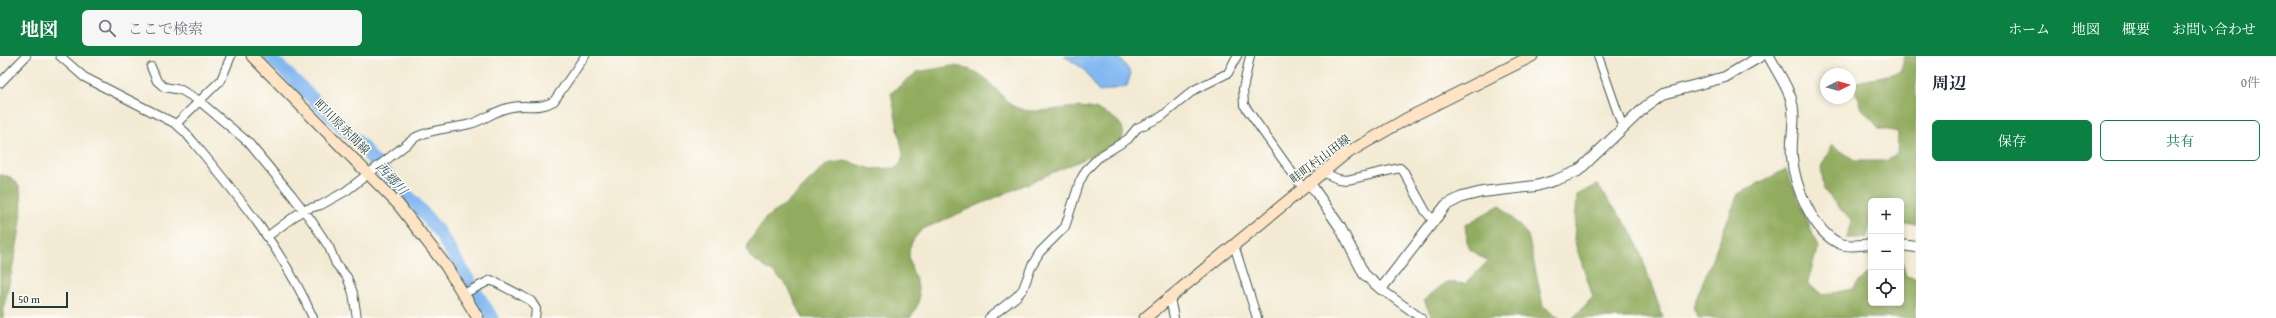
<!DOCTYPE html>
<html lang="ja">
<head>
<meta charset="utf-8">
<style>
  :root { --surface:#fff; --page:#f6f6f7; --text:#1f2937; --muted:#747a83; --line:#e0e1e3; --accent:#0b8043 }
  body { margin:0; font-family:"Gentium Book Plus","Noto Serif JP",serif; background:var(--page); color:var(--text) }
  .controls { position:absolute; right:12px; bottom:12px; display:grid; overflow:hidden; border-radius:6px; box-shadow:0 2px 6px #0003 }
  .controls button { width:36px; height:36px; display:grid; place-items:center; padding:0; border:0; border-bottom:1px solid var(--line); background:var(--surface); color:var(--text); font:20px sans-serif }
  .compass { position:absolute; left:1820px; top:12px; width:36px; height:36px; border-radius:50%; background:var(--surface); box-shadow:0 2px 6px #0003; rotate:85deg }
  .scale { position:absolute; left:12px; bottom:10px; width:56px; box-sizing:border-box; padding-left:4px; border:2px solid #1f3d34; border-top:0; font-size:11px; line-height:14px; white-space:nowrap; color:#1f3d34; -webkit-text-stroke:3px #fdfcf7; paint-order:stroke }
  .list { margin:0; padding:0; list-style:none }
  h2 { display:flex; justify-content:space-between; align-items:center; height:52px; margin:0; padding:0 16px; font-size:17px }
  h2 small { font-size:13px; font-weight:400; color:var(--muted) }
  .actions { display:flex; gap:8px; padding:12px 16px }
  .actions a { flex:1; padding:9px 0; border:1px solid var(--accent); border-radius:6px; text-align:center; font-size:14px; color:var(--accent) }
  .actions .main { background:var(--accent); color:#fff }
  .icon { flex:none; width:22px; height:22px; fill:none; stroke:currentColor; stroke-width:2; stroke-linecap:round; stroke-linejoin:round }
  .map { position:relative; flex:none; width:1916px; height:262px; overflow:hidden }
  header { display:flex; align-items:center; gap:24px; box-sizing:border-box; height:56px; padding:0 20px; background:var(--accent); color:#fff }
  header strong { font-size:19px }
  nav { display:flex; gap:22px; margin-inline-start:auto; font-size:14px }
  .search { width:280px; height:36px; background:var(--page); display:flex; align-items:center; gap:10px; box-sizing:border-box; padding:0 14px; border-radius:6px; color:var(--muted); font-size:15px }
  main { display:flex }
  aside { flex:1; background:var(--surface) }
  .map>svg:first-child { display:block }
  .forest { fill:#92ac5e; stroke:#587449 }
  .water { fill:#82b8f1; stroke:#507a92 }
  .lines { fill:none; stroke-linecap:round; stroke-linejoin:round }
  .river { stroke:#82b8f1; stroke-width:13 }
  .minor-casing { stroke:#3f574c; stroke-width:10 }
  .tertiary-casing { stroke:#3f574c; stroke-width:12 }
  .secondary-casing { stroke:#3f574c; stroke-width:13 }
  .minor { stroke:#fff; stroke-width:8 }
  .tertiary { stroke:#fff; stroke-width:10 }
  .secondary { stroke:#fee4c5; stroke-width:11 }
  .labels { text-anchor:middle; stroke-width:3; stroke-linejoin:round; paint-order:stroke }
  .street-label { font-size:12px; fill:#1f3d34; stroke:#fdfcf7 }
  .water-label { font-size:13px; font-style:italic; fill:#385c63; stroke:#fdfcf7 }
</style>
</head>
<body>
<header>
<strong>地図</strong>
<div class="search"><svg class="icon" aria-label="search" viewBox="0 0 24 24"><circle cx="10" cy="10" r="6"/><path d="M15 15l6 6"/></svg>ここで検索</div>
<nav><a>ホーム</a><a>地図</a><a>概要</a><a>お問い合わせ</a></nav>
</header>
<main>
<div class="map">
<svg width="1916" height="262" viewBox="0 0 1916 262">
  <rect width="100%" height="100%" fill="#fdfcf7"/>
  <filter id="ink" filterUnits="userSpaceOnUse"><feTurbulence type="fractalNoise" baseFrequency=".025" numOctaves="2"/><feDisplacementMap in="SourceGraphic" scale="8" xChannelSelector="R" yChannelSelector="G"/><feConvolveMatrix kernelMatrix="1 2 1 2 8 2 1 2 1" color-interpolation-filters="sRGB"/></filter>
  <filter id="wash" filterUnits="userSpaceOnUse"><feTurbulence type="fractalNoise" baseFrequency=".012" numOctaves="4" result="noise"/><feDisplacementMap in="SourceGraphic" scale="16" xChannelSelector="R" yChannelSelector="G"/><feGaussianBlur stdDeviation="0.9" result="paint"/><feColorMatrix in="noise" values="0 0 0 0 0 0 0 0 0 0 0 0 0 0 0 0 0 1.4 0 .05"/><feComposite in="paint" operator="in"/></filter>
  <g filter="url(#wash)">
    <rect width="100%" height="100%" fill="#f3ead3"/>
    <path class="forest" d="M1905,0h11v168h-15v-23h-30v23l-5,14h-19l4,-17 -27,-31 -3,-23 11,-22 24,16h31l10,-7 1,-22 -19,-4 -19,-22 -7,-23 47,-11z
      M952,10c29,2 40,20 59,39 6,3 14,6 21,6 31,1 54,-13 83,8 9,7 10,13 6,24l-198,86c-32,27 2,48 -5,75 -2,5 -5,10 -8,14h-107l-15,-31 -13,-13 -25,-17 -3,-9 2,-6 16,-23 23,-17 39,-38 18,-3 27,8 24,-1 5,-5 2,-9 -12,-61 26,-21z
      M1786,113l32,78 -11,37 17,11 28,-6 19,-19v33h30v-45l5,18 10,2v40h-218l-5,-11 45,-113z
      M0,119c6,0 12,2 16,7 18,20 -12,109 -13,136h-3z
      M1597,129l37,50 29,83h-90l20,-21 -19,-57 3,-45z
      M1500,149l28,30 15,71 17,12h-128l-8,-18 22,-18 19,2 23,-23 -20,-13 -3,-23z"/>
    <path class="water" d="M1064,0h54l13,17 -4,13 -28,6 -15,-23z"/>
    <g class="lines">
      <path class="river" d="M269,0l94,91 8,11 42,43 26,31 53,86"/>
    </g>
  </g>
  <g filter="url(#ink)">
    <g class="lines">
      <defs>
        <path id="minor" d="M60,0l24,21 92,47 9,8c48,58 98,116 128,186
          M1250,0l-7,33 1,16 59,83
          M1598,0l25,72
          M151,11l6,14 7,6 17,3 17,10 50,42 43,52 20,26 18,27 7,17 11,13 6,16 4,25
          M0,27l26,-27
          M176,68l45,-44 10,-24
          M1322,116l16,7 9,1 53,-12 4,4 22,40 8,9
          M268,180l35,-26 18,-5 25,-14 70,-54c18,-9 35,-8 54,-13 15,-4 27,-15 42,-17 16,-3 27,3 42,-6l31,-45
          M1234,189l23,73
          M1381,233l40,29
          M463,238l28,-14 31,16 9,5 5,8 -1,9
          M1170,242l4,20
          M989,262l27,-21 7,-8 9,-24 8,-13 25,-25 15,-46 6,-11 13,-13 29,-18 9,-11 24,-11 33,-27 34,-17 9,-17"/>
        <path id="tertiary" d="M1769,0c7,14 18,29 22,43 6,19 -1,39 1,58 2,28 21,76 49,87 8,3 21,1 30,0
          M1309,126l31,45 24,47 17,15 65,-84 16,-8 20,-5 54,-6 20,-6 22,-9 67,-64 18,-13 62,-17 36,-21
          M1901,189l15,2"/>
        <path id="secondary" d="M252,0l146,148 48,62 32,52
          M1145,262l199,-163 62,-36 126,-63"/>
      </defs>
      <use href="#minor" class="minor-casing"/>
      <use href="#tertiary" class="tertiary-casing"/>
      <use href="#secondary" class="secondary-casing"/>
      <use href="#minor" class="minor"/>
      <use href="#tertiary" class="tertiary"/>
      <use href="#secondary" class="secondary"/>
    </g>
  </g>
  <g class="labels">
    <g class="street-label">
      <text transform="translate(342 71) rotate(45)" y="4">町川原赤間線</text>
      <text transform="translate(1320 103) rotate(-37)" y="4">畦町村山田線</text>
    </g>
    <g class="water-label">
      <text transform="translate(392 122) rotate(47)" y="5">西郷川</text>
    </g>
  </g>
</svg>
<div class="controls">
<button>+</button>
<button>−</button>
<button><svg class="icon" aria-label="locate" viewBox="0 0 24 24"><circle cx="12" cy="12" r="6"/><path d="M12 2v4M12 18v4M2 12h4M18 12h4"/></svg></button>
</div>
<svg class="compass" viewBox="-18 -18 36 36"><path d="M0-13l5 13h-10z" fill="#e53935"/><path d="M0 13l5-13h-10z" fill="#747a83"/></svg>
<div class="scale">50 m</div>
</div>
<aside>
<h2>周辺<small>0件</small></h2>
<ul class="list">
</ul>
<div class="actions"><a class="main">保存</a><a>共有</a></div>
</aside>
</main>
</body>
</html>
